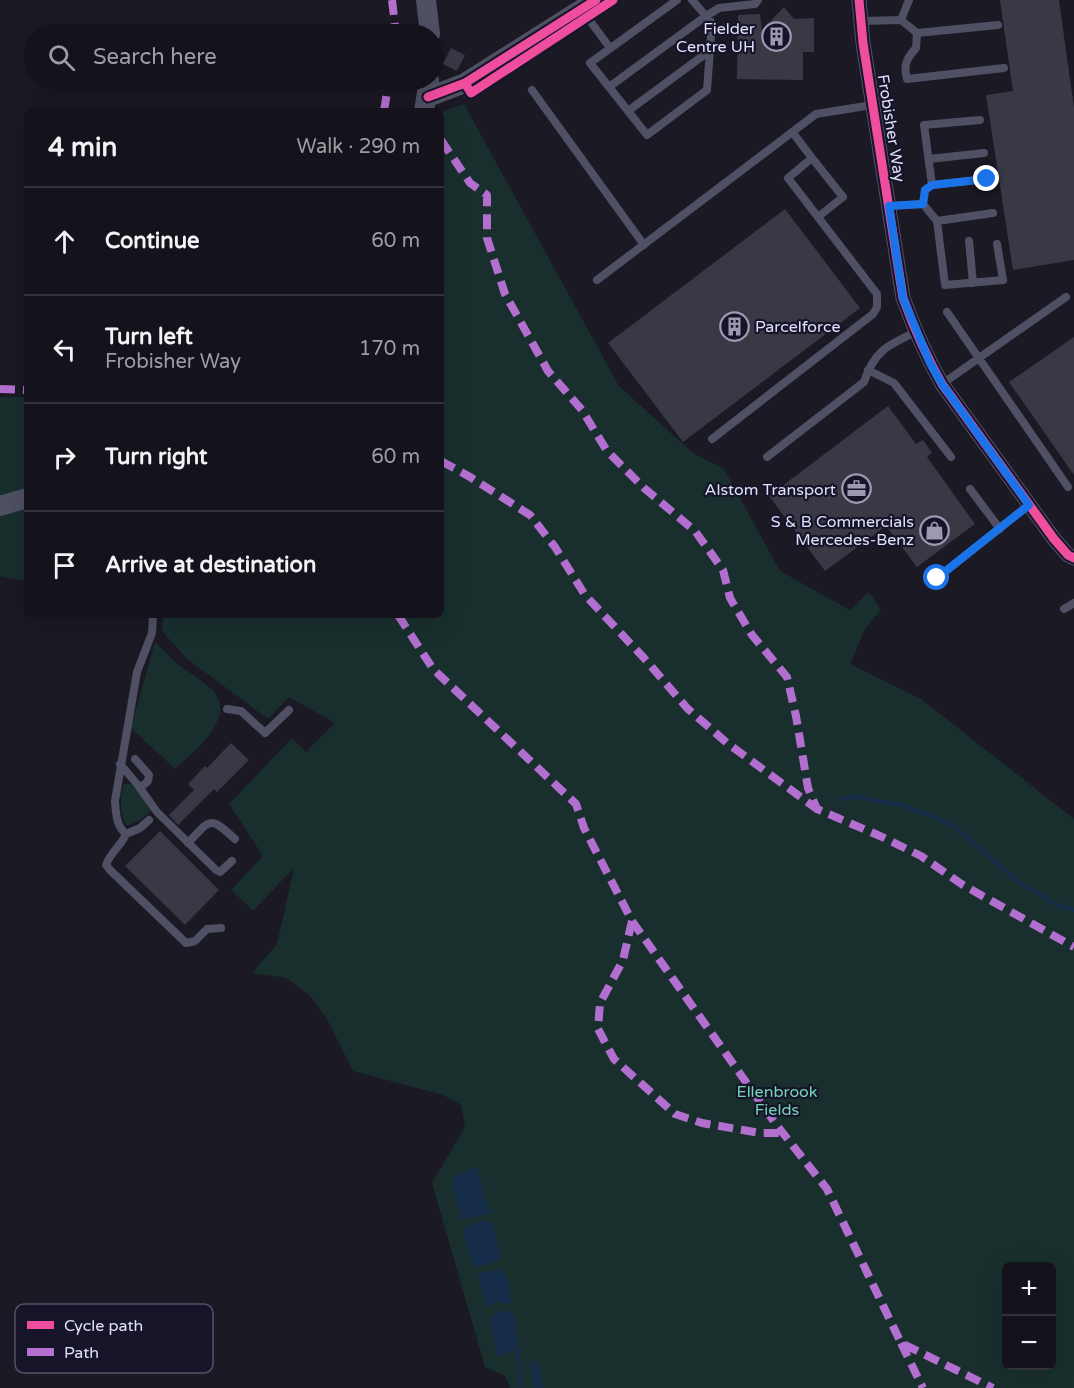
<!DOCTYPE html>
<html lang="en">
<head>
<meta charset="utf-8">
<style>
  :root { --surface:#14131b; --page:#1d1c24; --text:#f1f3f6; --muted:#9d9ea3; --line:#33323a }
  body { margin:0; font-family:"Varela Round",sans-serif; background:var(--page); color:var(--text) }
  .controls { position:absolute; right:18px; bottom:18px; display:grid; overflow:hidden; border-radius:9px; box-shadow:0 6px 24px #0002 }
  .controls button { width:54px; height:54px; display:grid; place-items:center; padding:0; border:0; border-bottom:2px solid var(--line); background:var(--surface); color:var(--text); font:30px sans-serif }
  .stop { position:absolute; width:18px; height:18px; margin:-14px; border:4px solid #1a73e8; border-radius:50%; background:#fff }
  .stop.end { background:#1a73e8; border-color:#fff; box-shadow:0 2px 6px #0008 }
  .list { margin:0; padding:0; list-style:none }
  h2 { display:flex; justify-content:space-between; align-items:center; height:78px; margin:0; padding:0 24px; font-size:26px }
  h2 small { font-size:20px; font-weight:400; color:var(--muted) }
  .list li { display:grid; grid-template-columns:39px 1fr auto; gap:18px; align-items:center; box-sizing:border-box; height:108px; padding:0 24px; border-top:2px solid var(--line) }
  .list b { display:block; font-size:22px; white-space:nowrap }
  .list p { margin:0; font-size:20px; white-space:nowrap; color:var(--muted) }
  .list em { font-size:20px; font-style:normal; color:var(--muted) }
  .icon { flex:none; width:33px; height:33px; fill:none; stroke:currentColor; stroke-width:2; stroke-linecap:round; stroke-linejoin:round }
  .map { position:relative; flex:none; width:1074px; height:1388px; overflow:hidden }
  .search { position:absolute; background:var(--surface); box-shadow:0 6px 24px #0002; left:24px; top:24px; width:420px; height:66px; display:flex; align-items:center; gap:15px; box-sizing:border-box; padding:0 21px; border-radius:33px; color:var(--muted); font-size:22px }
  .panel { position:absolute; background:var(--surface); box-shadow:0 6px 24px #0002; left:24px; top:108px; width:420px; height:510px; border-radius:9px }
  .map>svg:first-child { display:block }
  .green { fill:#182f2e; fill-rule:evenodd }
  .water { fill:#152d48 }
  .lines { fill:none; stroke-linecap:round; stroke-linejoin:round }
  .stream { stroke:#152d48; stroke-width:4 }
  .building { fill:#393845 }
  .service { stroke:#4f5064; stroke-width:8 }
  .minor { stroke:#4f5064; stroke-width:15 }
  .tertiary { stroke:#4f5064; stroke-width:20 }
  .quiet { stroke:#b36fd0; stroke-width:8; stroke-dasharray:15 8; stroke-linecap:butt }
  .cycleway-casing { stroke:#161429; stroke-width:13 }
  .cycleway { stroke:#ef4d9e; stroke-width:9 }
  .route { stroke:#1a73e8; stroke-width:8 }
  .labels { text-anchor:middle; stroke-width:4.5; stroke-linejoin:round; paint-order:stroke }
  .poi-label { font-size:16px; fill:#e1e0fc; stroke:#161429; text-anchor:end }
  .street-label { font-size:16px; fill:#e1e0fc; stroke:#161429 }
  .park-label { font-size:16px; fill:#72d5b4; stroke:#161429 }
  .key { fill:#161429; stroke:#535168; stroke-width:1.5 }
  .key-label { font-size:16px; fill:#e1e0fc }
</style>
</head>
<body>
<div class="map">
<svg width="1074" height="1388" viewBox="0 0 1074 1388">
  <rect width="100%" height="100%" fill="#1a1924"/>
  <path class="green" d="M464,104l155,282 74,67 31,16 56,102 70,39 19,-18 12,18 -16,19 -15,35 71,35 153,120v569h-564l-5,-12 -20,-9 -53,-184 33,-56 -4,-22 -18,-10 -90,-24 -26,-52 -16,-22 -25,-19 -34,-5 25,-29 17,-76 -41,43 -22,-21 32,-34 -34,-52 63,-66 14,14 29,-29 -46,-26 -21,22 -82,-61 -24,-27 1,-16h278v-503zM1006,1266h46v100h-46z
    M0,397h27v184l-27,-5z
    M155,642c8,8 16,16 24,23 25,20 58,30 32,67 -9,14 -24,26 -36,37l-44,-41z
    M124,784h7l5,4 15,23 -11,9 -13,6c-7,-10 -8,-31 -3,-42z"/>
  <path class="water" d="M477,1167l13,47 -29,5 -9,-35 4,-9z
    M482,1221l10,2 8,33 -1,5 -23,6 -3,-3 -10,-32 4,-6z
    M501,1270l7,9 3,24 -7,1 -5,-3 -10,6 -3,-2 -8,-29 3,-4z
    M509,1310l6,6 3,31 -17,9 -4,-1 -7,-34 5,-8z
    M534,1361l4,1 6,26h-10l-4,-23z"/>
  <g class="lines">
    <path class="stream" d="M839,799l16,-2 48,8 49,20 68,58 41,24 13,3
      M516,1348l2,4 3,36"/>
  </g>
  <path class="building" d="M1000,0h59l15,108v152l-61,10 -27,-175 27,-4z
    M784,7l10,12 20,-1v34h-11v28l-66,-1 1,-64 22,-1 2,16z
    M451,48l14,7 -8,16 -14,-7z
    M785,209l75,99 -177,134 -75,-99z
    M1074,337v138l-65,-93z
    M888,406l28,38 7,-4 9,13 -5,4 48,67 -58,43 -31,-41 -61,45 -56,-75z
    M231,743l18,17 -32,32 -3,-3 -36,36 -9,-10 25,-25 -6,-6 17,-18 2,2z
    M160,831l59,59 -34,35 -60,-59z"/>
  <g class="lines">
    <path class="service" d="M677,0l-87,63 57,72 60,-45 5,-67 -20,-23
      M582,10l28,38
      M901,20l8,-20
      M861,21l40,-1 16,13 81,-8
      M917,33l-1,15c-9,10 -13,17 -9,31l97,-11
      M609,87l97,-71 13,-8 36,-4 3,-4
      M532,90l112,155
      M628,111l84,-62
      M793,133l19,25
      M929,159l55,-6
      M987,179l-55,6 -7,5 -2,14 14,17 8,64 58,-5 -6,-36
      M932,185l-8,-60 56,-5
      M889,206l34,-2
      M937,221l56,-8
      M969,241l4,42
      M597,280l219,-166 56,-9
      M947,312l121,175
      M868,370l26,13 57,74
      M942,384l124,-87
      M712,439l161,-125 4,-7v-13l-89,-116 24,-20 31,39 -25,20
      M767,457l97,-75c10,-31 24,-37 52,-50
      M970,489l30,40
      M937,578l92,-73
      M1064,609l10,-6
      M227,709l14,2 24,22 24,-23
      M135,759l14,16 -1,6 -8,7
      M120,764l17,20 20,28 59,58 4,2 12,-11
      M149,820l-9,8 -14,6c-10,-9 -10,-20 -11,-33l22,-129 15,-39 1,-18
      M126,834c-5,12 -16,19 -20,31l4,5 76,73 9,-2 12,-12 14,-1
      M188,843c23,-24 21,-28 47,-4"/>
    <path class="minor" d="M859,0l4,43 40,255c11,30 23,58 39,86l112,155 14,16 6,3"/>
    <path class="tertiary" d="M426,0l4,34
      M428,97l37,-14 131,-83
      M424,111l5,-31
      M0,506l27,-8"/>
    <path class="quiet" d="M392,0l4,34
      M384,111l5,-31
      M441,140l29,43 17,12v43l18,56 43,77 34,39 25,41 37,37 51,43 28,39 7,28 22,37 35,42 9,39 12,72 9,21 63,27 41,20 42,29 111,62
      M0,389l27,1
      M441,461l29,16 60,38 25,32 30,48 59,63 43,50 40,35 90,66
      M398,615l35,54 143,135 8,24 48,93 143,202 52,66 74,154 92,45
      M632,921l-9,39 -23,43 -2,26 16,30 61,55 27,9 58,10h23
      M901,1343l22,45"/>
    <defs>
      <path id="cycleway" d="M859,0l4,43 40,255c11,30 23,58 39,86l112,155 14,16 6,3
        M465,83l6,10 142,-93
        M428,97l37,-14 131,-83"/>
    </defs>
    <use href="#cycleway" class="cycleway-casing"/>
    <use href="#cycleway" class="cycleway"/>
  </g>
  <g class="lines">
    <path class="route" d="M937,578l92,-73 -87,-121 -12,-21 -27,-65 -14,-92 34,-2 2,-14 7,-5 55,-6"/>
  </g>
  <defs>
    <symbol id="building-ring" viewBox="-11 -11 22 22"><circle r="9.5" fill="#161429" stroke="#9b9ab0" stroke-width="1.5"/><path d="M-4-6H4V6H1V3H-1V6H-4ZM-2.5-4.3h1.7v1.8h-1.7ZM.8-4.3h1.7v1.8H.8ZM-2.5-1h1.7V.8h-1.7ZM.8-1h1.7V.8H.8Z" fill="#9b9ab0"/></symbol>
    <symbol id="office-ring" viewBox="-11 -11 22 22"><circle r="9.5" fill="#161429" stroke="#9b9ab0" stroke-width="1.5"/><path d="M-6-3h4V-5.5h4V-3h4V5H-6ZM-1-4.5V-3h2v-1.5ZM-6 0V1H6V0Z" fill="#9b9ab0"/></symbol>
    <symbol id="shop-ring" viewBox="-11 -11 22 22"><circle r="9.5" fill="#161429" stroke="#9b9ab0" stroke-width="1.5"/><path d="M-5-2.5h2.3a2.7 3.5 0 0 1 5.4 0H5L5.5 6h-11ZM-1.5-2.5h3a1.5 2.3 0 0 0-3 0Z" fill="#9b9ab0"/></symbol>
  </defs>
  <g fill-rule="evenodd">
    <use href="#building-ring" x="760" y="20" width="33" height="33"/>
    <use href="#building-ring" x="718" y="310" width="33" height="33"/>
    <use href="#office-ring" x="840" y="472" width="33" height="33"/>
    <use href="#shop-ring" x="918" y="514" width="33" height="33"/>
  </g>
  <g class="labels">
    <g class="poi-label">
      <text x="755" y="34">Fielder<tspan x="755" dy="18">Centre UH</tspan></text>
      <text x="755" y="332" text-anchor="start">Parcelforce</text>
      <text x="836" y="495">Alstom Transport</text>
      <text x="914" y="527">S &amp; B Commercials<tspan x="914" dy="18">Mercedes-Benz</tspan></text>
    </g>
    <g class="street-label">
      <text transform="translate(892 128) rotate(81)" y="6">Frobisher Way</text>
    </g>
    <g class="park-label">
      <text x="777" y="1097">Ellenbrook<tspan x="777" dy="18">Fields</tspan></text>
    </g>
  </g>
  <rect x="15" y="1304" width="198" height="69" rx="9" class="key"/>
  <rect x="27" y="1321" width="27" height="8" fill="#ef4d9e"/>
  <rect x="27" y="1348" width="27" height="8" fill="#b36fd0"/>
  <g class="key-label">
    <text x="64" y="1331">Cycle path</text>
    <text x="64" y="1358">Path</text>
  </g>
</svg>
<div class="controls">
<button>+</button>
<button>−</button>
</div>
<div class="stop" style="left:937px;top:578px"></div>
<div class="stop end" style="left:987px;top:179px"></div>
<div class="search"><svg class="icon" aria-label="search" viewBox="0 0 24 24"><circle cx="10" cy="10" r="6"/><path d="M15 15l6 6"/></svg>Search here</div>
<section class="panel">
<h2>4 min<small>Walk · 290 m</small></h2>
<ul class="list">
<li><svg class="icon" aria-label="ahead" viewBox="0 0 24 24"><path d="M12 20V5M6 11l6-6 6 6"/></svg><div><b>Continue</b></div><em>60 m</em></li>
<li><svg class="icon" aria-label="left" viewBox="0 0 24 24"><path d="M17 20v-9H6M10 6l-5 5 5 5"/></svg><div><b>Turn left</b><p>Frobisher Way</p></div><em>170 m</em></li>
<li><svg class="icon" aria-label="right" viewBox="0 0 24 24"><path d="M7 20v-9h11M14 6l5 5-5 5"/></svg><div><b>Turn right</b></div><em>60 m</em></li>
<li><svg class="icon" aria-label="arrive" viewBox="0 0 24 24"><path d="M6 21V4h12l-3 4 3 4H6"/></svg><div><b>Arrive at destination</b></div></li>
</ul>
</section>
</div>
</body>
</html>
